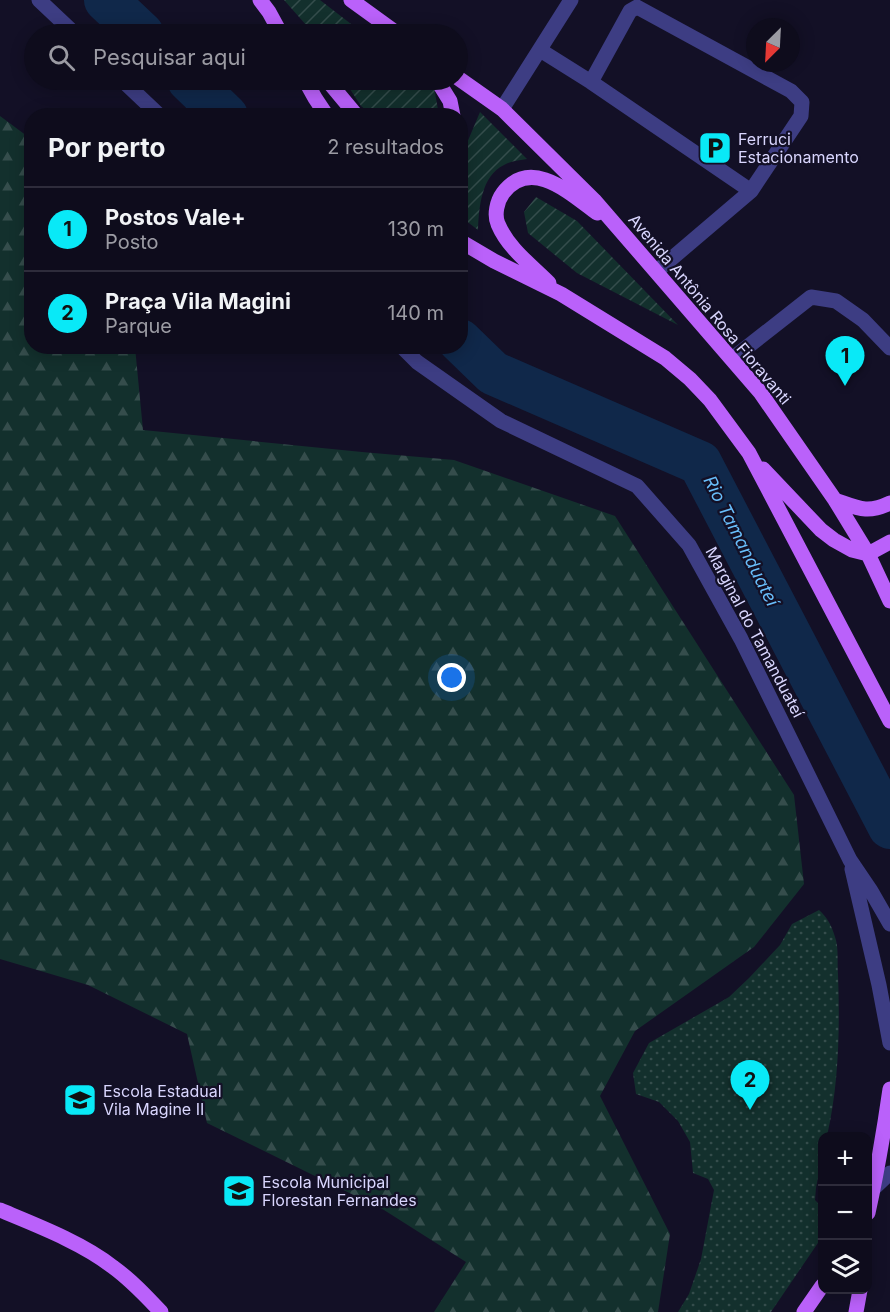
<!DOCTYPE html>
<html lang="pt">
<head>
<meta charset="utf-8">
<style>
  :root { --surface:#0e0c1c; --page:#1c1a29; --text:#f1f3f6; --muted:#9b9ba3; --line:#2e2c3b; --accent:#09e9f7 }
  body { margin:0; font-family:Inter,sans-serif; background:var(--page); color:var(--text) }
  .controls { position:absolute; right:18px; bottom:18px; display:grid; overflow:hidden; border-radius:12px; box-shadow:0 3px 15px #0003 }
  .controls button { width:54px; height:54px; display:grid; place-items:center; padding:0; border:0; border-bottom:2px solid var(--line); background:var(--surface); color:var(--text); font:30px sans-serif }
  .compass { position:absolute; left:746px; top:18px; width:54px; height:54px; border-radius:50%; background:var(--surface); box-shadow:0 3px 15px #0003; rotate:204deg }
  .you { position:absolute; left:452px; top:678px; width:21px; height:21px; margin:-15px; border:4px solid #fff; border-radius:50%; background:#1a73e8; box-shadow:0 0 0 9px #1a73e833 }
  .badge { display:grid; place-items:center; width:39px; height:39px; border-radius:50%; background:var(--accent); color:#111; font-size:20px; font-weight:700 }
  .pin { position:absolute; translate:-50% -50px; filter:drop-shadow(0 2px 3px #0008) }
  .pin::after { content:''; position:absolute; top:32px; width:21px; height:18px; background:inherit; clip-path:polygon(0 0,100% 0,50% 100%) }
  .list { margin:0; padding:0; list-style:none }
  h2 { display:flex; justify-content:space-between; align-items:center; height:78px; margin:0; padding:0 24px; font-size:26px }
  h2 small { font-size:20px; font-weight:400; color:var(--muted) }
  .list li { display:grid; grid-template-columns:39px 1fr auto; gap:18px; align-items:center; box-sizing:border-box; height:84px; padding:0 24px; border-top:2px solid var(--line) }
  .list b { display:block; font-size:22px; white-space:nowrap }
  .list p { margin:0; font-size:20px; white-space:nowrap; color:var(--muted) }
  .list em { font-size:20px; font-style:normal; color:var(--muted) }
  .icon { flex:none; width:33px; height:33px; fill:none; stroke:currentColor; stroke-width:2; stroke-linecap:round; stroke-linejoin:round }
  .map { position:relative; flex:none; width:890px; height:1312px; overflow:hidden }
  .search { position:absolute; background:var(--surface); box-shadow:0 3px 15px #0003; left:24px; top:24px; width:444px; height:66px; display:flex; align-items:center; gap:15px; box-sizing:border-box; padding:0 21px; border-radius:33px; color:var(--muted); font-size:22px }
  .panel { position:absolute; background:var(--surface); box-shadow:0 3px 15px #0003; left:24px; top:108px; width:444px; height:246px; border-radius:24px }
  .map>svg:first-child { display:block }
  .grass { fill:url(#grass-dots) }
  .forest { fill:url(#forest-firs) }
  .garden { fill:url(#garden-furrows) }
  .lines { fill:none; stroke-linecap:round; stroke-linejoin:round }
  .river { stroke:#10284a; stroke-width:44 }
  .minor { stroke:#3d3d83; stroke-width:15 }
  .major { stroke:#ba61fa; stroke-width:15 }
  .labels { text-anchor:middle; stroke-width:4.5; stroke-linejoin:round; paint-order:stroke }
  .poi-label { font-size:16px; fill:#d9d6fe; stroke:#131026; text-anchor:start }
  .street-label { font-size:16px; fill:#d9d6fe; stroke:#131026 }
  .water-label { font-size:18px; font-style:italic; fill:#68bdfa; stroke:#131026 }
</style>
</head>
<body>
<div class="map">
<svg width="890" height="1312" viewBox="0 0 890 1312">
  <defs>
    <pattern id="grass-dots" width="8" height="8" patternUnits="userSpaceOnUse" patternTransform="scale(1.5)"><rect width="8" height="8" fill="#13302d"/><path d="M2 2h.1M6 6h.1" fill="none" stroke="#354d4c" stroke-width="1.8" stroke-linecap="round"/></pattern>
    <pattern id="forest-firs" width="22" height="20" patternUnits="userSpaceOnUse" patternTransform="scale(1.5)"><rect width="22" height="20" fill="#13302d"/><path d="M5 1l3.5 6h-7zM16 11l3.5 6h-7z" fill="#354d4c"/></pattern>
    <pattern id="garden-furrows" width="10" height="10" patternUnits="userSpaceOnUse" patternTransform="scale(1.5)"><rect width="10" height="10" fill="#13302d"/><path d="M-1 1l2-2M0 10L10 0M9 11l2-2" fill="none" stroke="#354d4c"/></pattern>
  </defs>
  <rect width="100%" height="100%" fill="#131026"/>
  <path class="grass" d="M819,910c8,7 13,16 16,27 4,11 2,26 3,37 2,54 1,110 -11,162h-5v21l-6,31 -1,12 7,7v30l-51,75h-93l11,-18 12,-35 13,-69 -6,-11 -15,-6 -3,-31 -12,-21 -19,-19 -23,-8 -3,-21 16,-30 80,-46 20,-19 31,-33 12,-21z"/>
  <path class="forest" d="M0,116l31,23 1,207 103,1 8,83 219,22 92,8 161,56 179,279 10,89 -50,63 -119,84 -35,65 70,138 -12,78h-224l32,-50 -82,-52 -177,-87 -20,-89 -99,-49 -88,-26z"/>
  <path class="garden" d="M284,0h36l44,34h-50z
    M344,80h84l5,2 6,33h-67l-11,-9z
    M480,112l47,47c-7,1 -16,2 -23,6 -23,11 -25,43 -26,65l-17,-13 -1,-65 4,-2z
    M536,197l41,24 101,104 -101,-52 -49,-40 -4,-21z"/>
  <g class="lines">
    <path class="river" d="M106,0l36,34
      M189,80l37,36
      M460,341l33,32 207,90 190,364"/>
    <path class="minor" d="M39,0l36,34
      M540,50l51,32 39,-71 7,-4 154,84 11,11 -1,14 -50,75 -94,80
      M122,80l38,36
      M591,82l160,109
      M502,109l69,-109
      M401,346l16,16 84,59 136,65 52,59 52,94 109,221 21,31 19,33
      M732,359l79,-62 25,4 27,19 27,28
      M852,869l27,116 11,58
      M874,1188l16,-15"/>
    <path class="major" d="M260,0l9,12 12,22
      M351,0l47,34
      M458,78l44,31 92,91 166,192 75,108 33,54 22,47
      M305,80l10,18 12,18
      M327,80l30,36
      M437,80l13,21 3,15
      M460,241l34,20 67,33 104,64 25,21 20,21 39,53 141,268
      M549,283c-18,-18 -41,-35 -51,-59 -4,-9 -1,-23 5,-31 28,-37 68,1 94,20
      M763,469l58,61 13,10 18,10 16,4 22,-12
      M835,500c23,8 32,14 55,3
      M0,1210c36,15 83,33 113,57 18,13 33,29 48,45
      M868,1213c9,-41 16,-82 22,-124
      M804,1312l18,-26
      M856,1312l4,-22"/>
  </g>
  <defs>
    <symbol id="parking-square" viewBox="-11 -11 22 22"><rect x="-9" y="-9" width="18" height="18" rx="4" fill="#09e9f7" stroke="#131026"/><path d="M-3.5-5.5H1a3.5 3.5 0 0 1 0 7H-1V5.5H-3.5ZM-1-3.4V-.6H.8a1.4 1.4 0 0 0 0-2.8Z" fill="#111"/></symbol>
    <symbol id="school-square" viewBox="-11 -11 22 22"><rect x="-9" y="-9" width="18" height="18" rx="4" fill="#09e9f7" stroke="#131026"/><path d="M0-5L7-2L0 1L-7-2ZM-4 1L0 2.5L4 1V4Q0 6-4 4Z" fill="#111"/></symbol>
  </defs>
  <g fill-rule="evenodd">
    <use href="#parking-square" x="696" y="129" width="38" height="38"/>
    <use href="#school-square" x="61" y="1081" width="38" height="38"/>
    <use href="#school-square" x="220" y="1172" width="38" height="38"/>
  </g>
  <g class="labels">
    <g class="poi-label">
      <text x="738" y="145">Ferruci<tspan x="738" dy="18">Estacionamento</tspan></text>
      <text x="103" y="1097">Escola Estadual<tspan x="103" dy="18">Vila Magine II</tspan></text>
      <text x="262" y="1188">Escola Municipal<tspan x="262" dy="18">Florestan Fernandes</tspan></text>
    </g>
    <g class="street-label">
      <text transform="translate(710 309) rotate(50)" y="6">Avenida Antônia Rosa Fioravanti</text>
      <text transform="translate(755 632) rotate(62)" y="6">Marginal do Tamanduateí</text>
    </g>
    <g class="water-label">
      <text transform="translate(741 541) rotate(63)" y="6">Rio Tamanduateí</text>
    </g>
  </g>
</svg>
<div class="controls">
<button>+</button>
<button>−</button>
<button><svg class="icon" aria-label="layers" viewBox="0 0 24 24"><path d="M12 4l9 5-9 5-9-5zM3 14l9 5 9-5"/></svg></button>
</div>
<svg class="compass" viewBox="-18 -18 36 36"><path d="M0-13l5 13h-10z" fill="#e53935"/><path d="M0 13l5-13h-10z" fill="#9b9ba3"/></svg>
<div class="you"></div>
<div class="pin badge" style="left:845px;top:386px">1</div>
<div class="pin badge" style="left:750px;top:1110px">2</div>
<div class="search"><svg class="icon" aria-label="search" viewBox="0 0 24 24"><circle cx="10" cy="10" r="6"/><path d="M15 15l6 6"/></svg>Pesquisar aqui</div>
<section class="panel">
<h2>Por perto<small>2 resultados</small></h2>
<ul class="list">
<li><span class="badge">1</span><div><b>Postos Vale+</b><p>Posto</p></div><em>130 m</em></li>
<li><span class="badge">2</span><div><b>Praça Vila Magini</b><p>Parque</p></div><em>140 m</em></li>
</ul>
</section>
</div>
</body>
</html>
